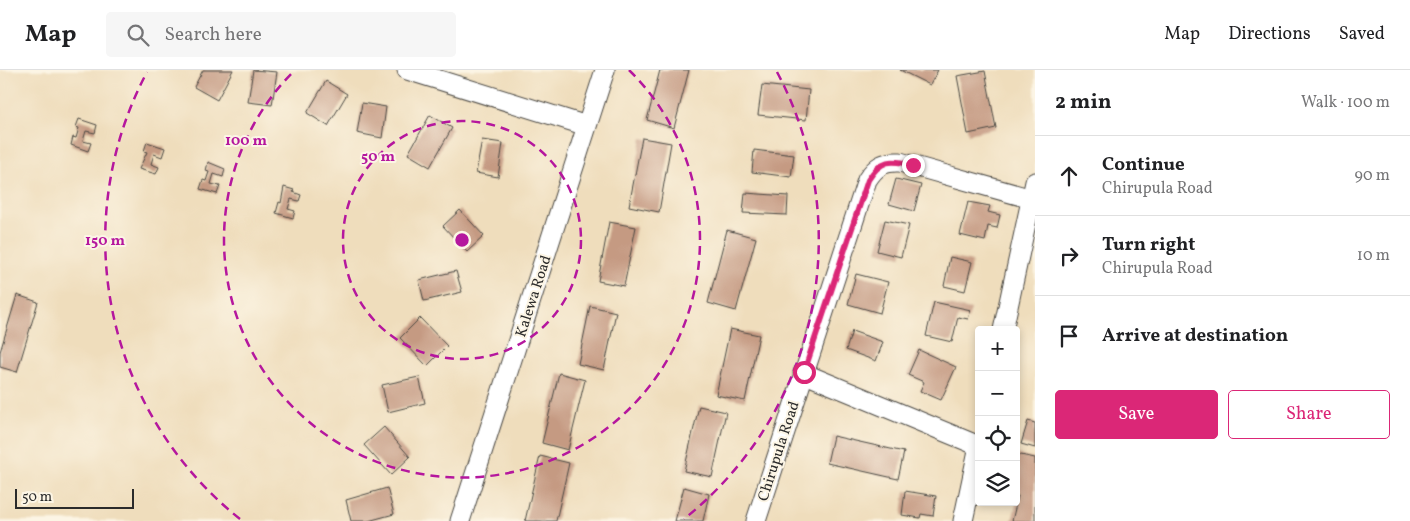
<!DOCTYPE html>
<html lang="en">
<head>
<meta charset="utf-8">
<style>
  :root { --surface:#fff; --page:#f6f6f6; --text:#202124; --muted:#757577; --line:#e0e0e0; --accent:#db2777 }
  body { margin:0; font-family:Vollkorn,serif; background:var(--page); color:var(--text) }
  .controls { position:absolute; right:15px; bottom:15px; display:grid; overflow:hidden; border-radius:5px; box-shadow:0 2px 8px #0003 }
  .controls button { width:45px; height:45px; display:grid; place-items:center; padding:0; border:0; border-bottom:1px solid var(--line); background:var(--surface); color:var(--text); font:25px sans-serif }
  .scale { position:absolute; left:15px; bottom:12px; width:119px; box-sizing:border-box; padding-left:5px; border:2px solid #2b2b2b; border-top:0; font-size:14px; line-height:18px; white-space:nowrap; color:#2b2b2b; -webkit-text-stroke:4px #fcf5e5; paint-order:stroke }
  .stop { position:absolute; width:15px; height:15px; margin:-11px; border:4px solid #db2777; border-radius:50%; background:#fff }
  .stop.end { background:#db2777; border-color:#fff; box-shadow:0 1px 5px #0008 }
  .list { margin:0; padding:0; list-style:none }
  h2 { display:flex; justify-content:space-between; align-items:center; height:65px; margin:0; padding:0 20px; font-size:21px }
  h2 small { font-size:16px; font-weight:400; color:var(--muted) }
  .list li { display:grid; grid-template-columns:32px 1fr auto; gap:15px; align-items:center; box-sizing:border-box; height:80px; padding:0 20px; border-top:1px solid var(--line) }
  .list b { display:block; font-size:19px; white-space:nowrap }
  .list p { margin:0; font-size:16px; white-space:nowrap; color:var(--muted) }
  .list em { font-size:16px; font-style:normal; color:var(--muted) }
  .actions { display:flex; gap:10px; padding:15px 20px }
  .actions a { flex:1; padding:11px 0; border:1px solid var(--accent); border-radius:5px; text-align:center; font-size:18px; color:var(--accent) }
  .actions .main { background:var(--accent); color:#fff }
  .icon { flex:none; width:28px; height:28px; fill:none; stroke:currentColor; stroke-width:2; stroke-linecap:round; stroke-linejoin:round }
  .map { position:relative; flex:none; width:1035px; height:451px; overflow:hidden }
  header { display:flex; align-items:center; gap:30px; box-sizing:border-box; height:70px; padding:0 25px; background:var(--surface); border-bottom:1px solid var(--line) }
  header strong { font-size:24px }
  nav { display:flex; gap:28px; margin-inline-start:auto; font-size:18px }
  .search { width:350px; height:45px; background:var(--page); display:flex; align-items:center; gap:12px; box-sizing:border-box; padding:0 18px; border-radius:5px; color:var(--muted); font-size:19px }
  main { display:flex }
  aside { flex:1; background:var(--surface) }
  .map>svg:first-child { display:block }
  .building { fill:#c59a82 }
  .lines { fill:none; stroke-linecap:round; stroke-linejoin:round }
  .minor-casing { stroke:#484641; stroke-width:21 }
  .minor { stroke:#fff; stroke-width:19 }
  .route { stroke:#db2777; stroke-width:6 }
  .ring { fill:none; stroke:#b5179e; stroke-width:2.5; stroke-dasharray:9 6 }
  .labels { text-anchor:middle; stroke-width:4; stroke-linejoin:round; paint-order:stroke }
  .street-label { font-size:15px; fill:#2b2b2b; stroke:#fcf5e5 }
  .centre { fill:#b5179e; stroke:#fcf5e5; stroke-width:2.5 }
  .ring-label { font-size:15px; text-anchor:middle; font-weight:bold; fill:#b5179e; stroke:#fcf5e5; stroke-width:4; stroke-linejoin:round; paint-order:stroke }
</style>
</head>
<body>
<header>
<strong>Map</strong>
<div class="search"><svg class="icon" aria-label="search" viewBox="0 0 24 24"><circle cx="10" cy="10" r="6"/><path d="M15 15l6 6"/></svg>Search here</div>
<nav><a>Map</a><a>Directions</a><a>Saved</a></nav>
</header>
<main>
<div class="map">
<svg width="1035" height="451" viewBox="0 0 1035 451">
  <rect width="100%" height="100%" fill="#fcf5e5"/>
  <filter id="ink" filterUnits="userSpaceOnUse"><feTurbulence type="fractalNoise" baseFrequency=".02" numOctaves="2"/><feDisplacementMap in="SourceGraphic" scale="10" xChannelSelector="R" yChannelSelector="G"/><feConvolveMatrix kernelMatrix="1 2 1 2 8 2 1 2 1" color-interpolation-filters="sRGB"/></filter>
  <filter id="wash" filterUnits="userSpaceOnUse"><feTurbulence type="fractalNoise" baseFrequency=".0096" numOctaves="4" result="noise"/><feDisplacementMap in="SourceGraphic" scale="20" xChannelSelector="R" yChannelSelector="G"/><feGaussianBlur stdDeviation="1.12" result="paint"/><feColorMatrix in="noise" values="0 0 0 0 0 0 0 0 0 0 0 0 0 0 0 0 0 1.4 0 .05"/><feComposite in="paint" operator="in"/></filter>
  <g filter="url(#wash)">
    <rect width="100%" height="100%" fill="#efddbc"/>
    <g id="blocks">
      <path class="building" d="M203,0h30l-16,30 -23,-13z
        M253,0l24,2 -5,33 -24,-3z
        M660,0h29l-15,58 -27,-8z
        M900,0h38l-8,15z
        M985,1l11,57 -28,6 -11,-58z
        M326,11l21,13 -19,32 -21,-13z
        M762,15l47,5 -3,30 -48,-5z
        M362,33l24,4 -4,31 -25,-5z
        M430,45l22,13 -22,39 -22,-13z
        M79,49l18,6 -2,8 -9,-2 -3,10 8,2 -3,8 -17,-6 2,-8 3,1 3,-10 -3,-1z
        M642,68l29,5 -12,69 -30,-6z
        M482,70l21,3 -5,34 -22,-4z
        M147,72l18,6 -3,9 -8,-3 -3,10 8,3 -3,7 -17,-5 8,-17 -3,-1z
        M754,80l40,5 -3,22 -39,-5z
        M208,92l17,7 -2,8 -9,-3 -3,10 9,2 -3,8 -17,-5 3,-9 3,1 3,-9 -3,-1z
        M896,109l25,6 -7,26 -25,-7z
        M284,117l10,3 -1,2 8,3 -2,6 -8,-2 -3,10 7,2 -2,7 -17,-5 3,-11 2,1z
        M745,123l43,3 -1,19 -44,-2z
        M968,132l22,4 -2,6 12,3 -3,13 -9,-2 -3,15 -25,-6z
        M460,140l24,26 -17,16 -24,-26z
        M885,150l24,5 -8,32 -24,-6z
        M609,152l27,5 -12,59 -26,-5z
        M727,160l29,8 -20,73 -28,-8z
        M950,187l22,5 -7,29 -21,-5z
        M456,201l6,21 -38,9 -5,-21z
        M856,204l32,8 -8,31 -32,-9z
        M17,225l21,7 -21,70 -17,-5v-15z
        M934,232l37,8 -3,9 -10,-2 -6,25 -26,-6z
        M590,236l26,6 -12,58 -26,-6z
        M420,248l27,28 -20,20 -27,-28z
        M730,259l29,6 -14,66 -29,-6z
        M852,261l31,11 -7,19 -30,-11z
        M919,280l37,17 -15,33 -21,-9 4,-9 -16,-7z
        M559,303l26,7 -17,70 -26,-7z
        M419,307l6,26 -37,9 -6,-27z
        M699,336l27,6 -14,65 -28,-6z
        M1028,351l7,2v25l-14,-4z
        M384,357l26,30 -19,18 -27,-30z
        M833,366l71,16 -6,27 -71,-16z
        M1016,384l19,4v63h-23l6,-25 -2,-1z
        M540,386l29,7 -13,58h-31z
        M684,417l25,7 -6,27h-28z
        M387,418l7,26 -26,7h-17l-5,-21z
        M905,421l31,5 -3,20 -12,-2 -1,4 -18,-3z"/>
    </g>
  </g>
  <g filter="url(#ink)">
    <use href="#blocks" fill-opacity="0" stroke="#484641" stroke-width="1"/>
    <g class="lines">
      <defs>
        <path id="minor" d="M407,0l180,56
          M1003,260l32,-148
          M803,303l176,73
          M460,451l145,-451
          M756,451l111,-341c9,-14 17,-19 33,-18l132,37
          M963,451l16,-75"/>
      </defs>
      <use href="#minor" class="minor-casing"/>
      <use href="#minor" class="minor"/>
    </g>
  </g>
  <g class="lines" filter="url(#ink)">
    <path class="route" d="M804,302l64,-192c13,-21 23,-21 45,-15"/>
  </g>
  <g class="ring">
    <circle cx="462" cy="170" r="119"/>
    <path d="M629 0A238 238 0 1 1 295 0"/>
    <path d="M240 449A357 357 0 0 1 147 2M777 2A357 357 0 0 1 684 449"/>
  </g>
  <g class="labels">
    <g class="street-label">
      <text transform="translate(533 226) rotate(-72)" y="5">Kalewa Road</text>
      <text transform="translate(778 381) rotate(-72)" y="5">Chirupula Road</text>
    </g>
  </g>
  <circle cx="462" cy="170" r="8" class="centre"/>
  <g class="ring-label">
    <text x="246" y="75">100 m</text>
    <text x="378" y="91">50 m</text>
    <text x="105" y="175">150 m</text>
  </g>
</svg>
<div class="controls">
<button>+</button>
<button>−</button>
<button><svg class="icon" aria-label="locate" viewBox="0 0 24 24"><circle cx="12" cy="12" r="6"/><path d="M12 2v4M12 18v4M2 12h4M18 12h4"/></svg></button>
<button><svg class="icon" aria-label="layers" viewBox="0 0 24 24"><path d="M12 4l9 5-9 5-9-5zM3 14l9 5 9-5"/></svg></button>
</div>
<div class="scale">50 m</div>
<div class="stop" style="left:804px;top:302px"></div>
<div class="stop end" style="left:913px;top:95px"></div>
</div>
<aside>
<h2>2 min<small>Walk · 100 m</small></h2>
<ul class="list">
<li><svg class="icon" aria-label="ahead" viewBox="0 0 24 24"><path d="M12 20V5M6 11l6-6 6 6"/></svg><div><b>Continue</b><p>Chirupula Road</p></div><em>90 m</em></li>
<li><svg class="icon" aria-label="right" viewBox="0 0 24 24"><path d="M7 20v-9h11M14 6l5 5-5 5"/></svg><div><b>Turn right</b><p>Chirupula Road</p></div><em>10 m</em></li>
<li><svg class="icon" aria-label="arrive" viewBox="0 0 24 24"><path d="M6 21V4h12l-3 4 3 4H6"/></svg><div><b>Arrive at destination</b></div></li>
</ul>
<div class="actions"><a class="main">Save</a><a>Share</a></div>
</aside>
</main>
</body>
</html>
